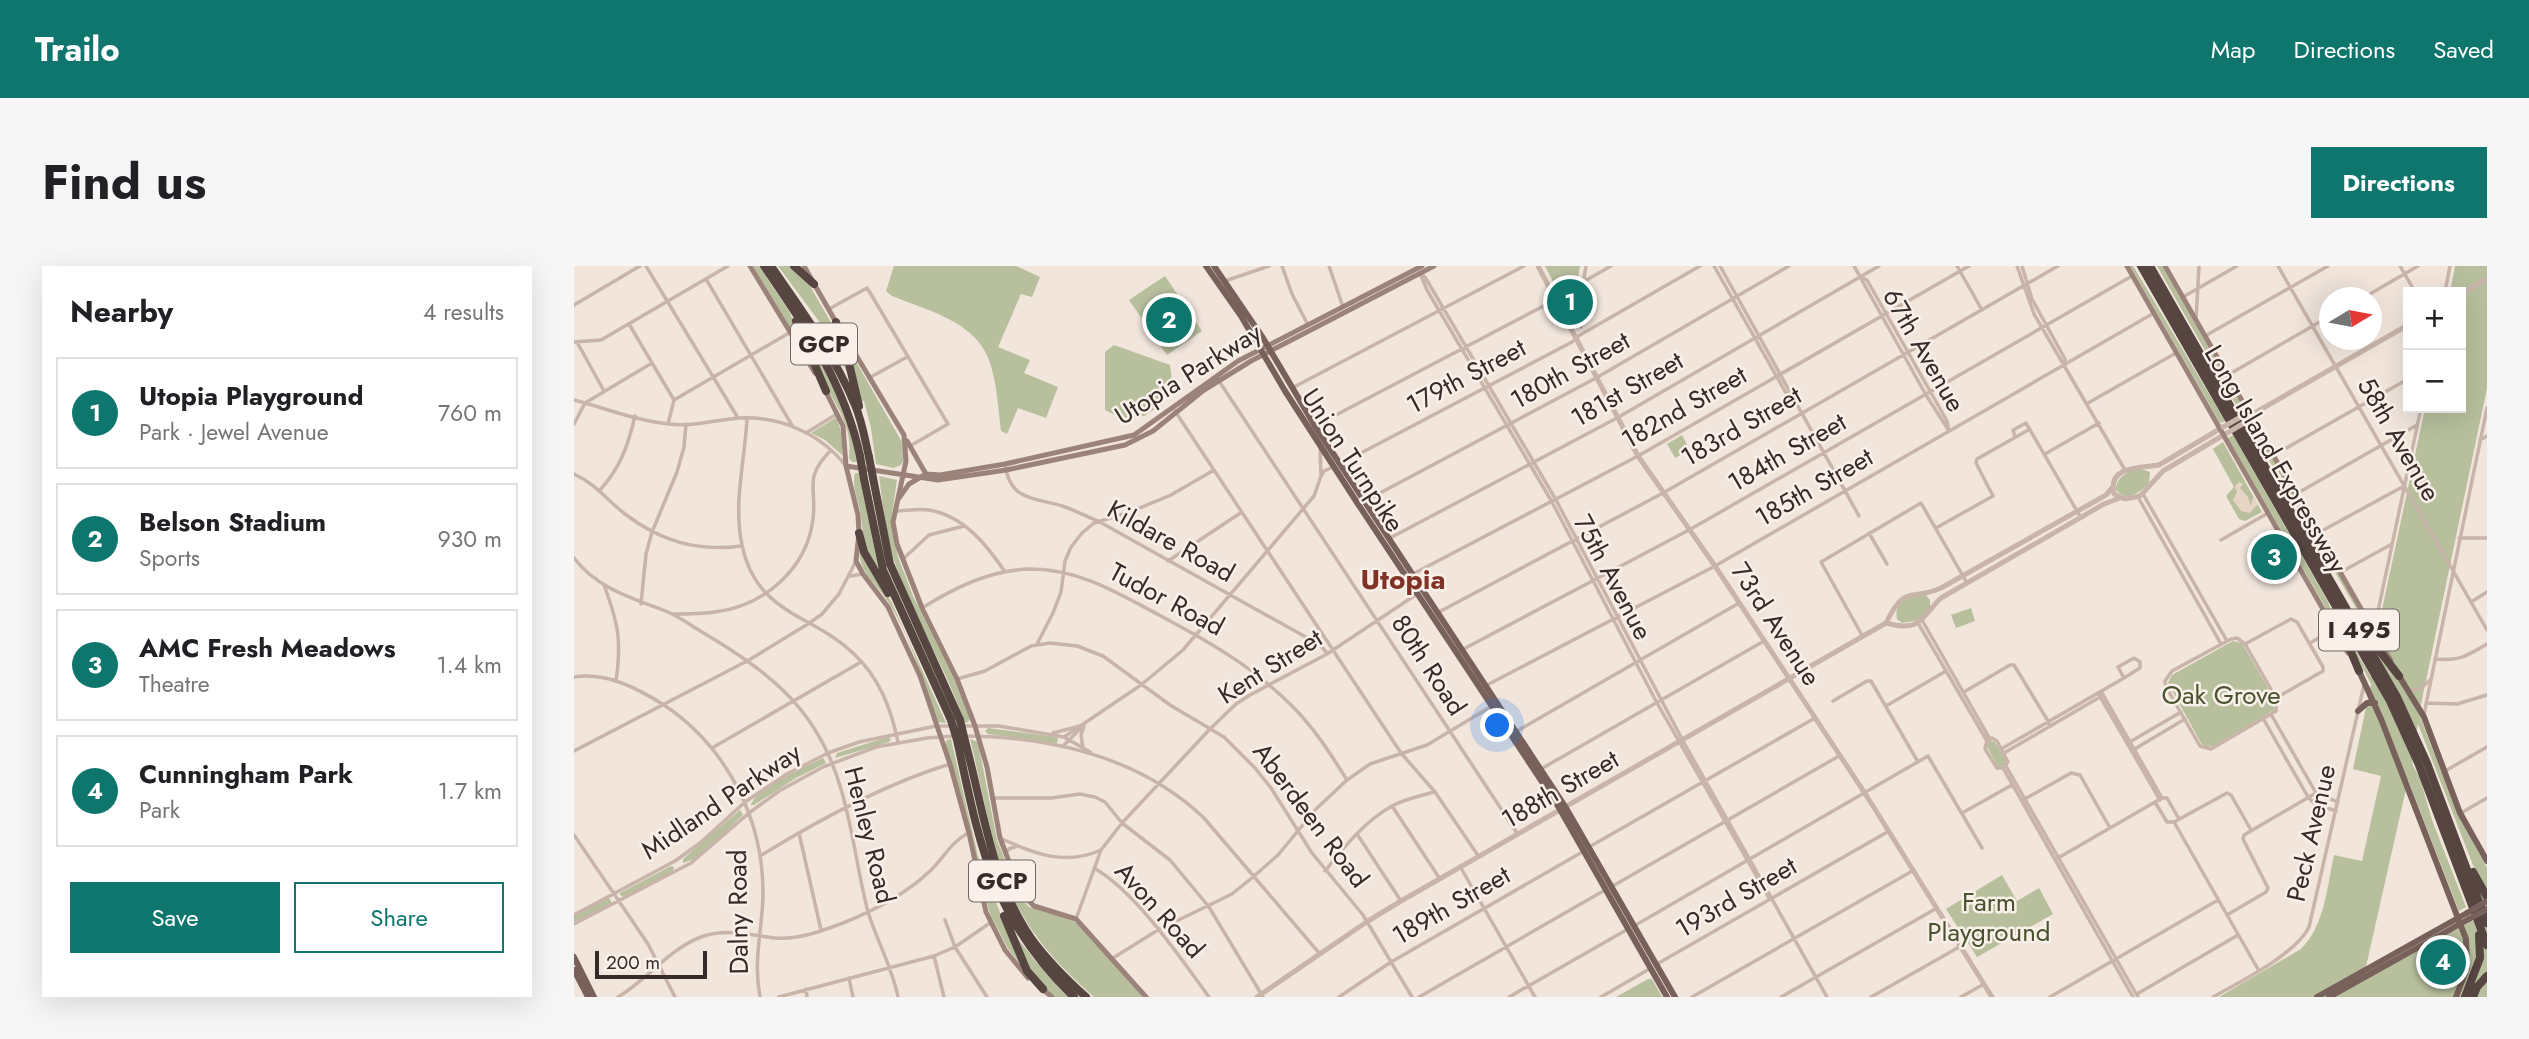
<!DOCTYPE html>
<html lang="en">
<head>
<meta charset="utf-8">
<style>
  :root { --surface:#fff; --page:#f6f6f6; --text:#202124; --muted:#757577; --line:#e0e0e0; --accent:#0f766e }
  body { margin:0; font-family:Jost,sans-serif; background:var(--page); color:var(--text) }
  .controls { position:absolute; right:21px; top:21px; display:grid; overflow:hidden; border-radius:0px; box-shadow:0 7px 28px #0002 }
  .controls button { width:63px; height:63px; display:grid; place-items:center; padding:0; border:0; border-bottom:2px solid var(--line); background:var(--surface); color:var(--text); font:35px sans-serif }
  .compass { position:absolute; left:1745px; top:21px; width:63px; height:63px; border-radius:50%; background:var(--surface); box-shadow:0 7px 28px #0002; rotate:80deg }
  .scale { position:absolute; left:21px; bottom:18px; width:112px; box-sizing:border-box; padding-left:7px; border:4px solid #362b28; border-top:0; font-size:19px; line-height:24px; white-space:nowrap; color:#362b28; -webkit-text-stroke:5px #f9f0e9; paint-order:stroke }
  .you { position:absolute; left:924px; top:460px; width:24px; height:24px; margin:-18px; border:5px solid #fff; border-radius:50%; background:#1a73e8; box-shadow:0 0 0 10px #1a73e833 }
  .badge { display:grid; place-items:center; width:46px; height:46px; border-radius:50%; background:var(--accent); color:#fff; font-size:23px; font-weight:700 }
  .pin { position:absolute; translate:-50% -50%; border:4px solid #fff; box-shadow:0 2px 7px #0006 }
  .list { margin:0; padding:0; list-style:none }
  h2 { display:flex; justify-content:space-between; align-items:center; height:91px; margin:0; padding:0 28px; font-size:30px }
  h2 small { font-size:23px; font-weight:400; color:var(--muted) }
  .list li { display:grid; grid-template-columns:46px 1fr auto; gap:21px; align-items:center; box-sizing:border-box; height:112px; margin:0 14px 14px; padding:0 14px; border:2px solid var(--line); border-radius:0px }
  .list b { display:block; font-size:26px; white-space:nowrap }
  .list p { margin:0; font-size:23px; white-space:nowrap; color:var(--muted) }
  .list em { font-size:23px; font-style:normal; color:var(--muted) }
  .actions { display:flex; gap:14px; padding:21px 28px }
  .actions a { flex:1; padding:16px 0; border:2px solid var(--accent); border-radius:0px; text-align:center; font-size:24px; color:var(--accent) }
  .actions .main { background:var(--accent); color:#fff }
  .map { position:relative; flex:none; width:1913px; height:731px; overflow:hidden; border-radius:0px }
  header { display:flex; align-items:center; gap:42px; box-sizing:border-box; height:98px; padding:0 35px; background:var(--accent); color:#fff }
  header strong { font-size:33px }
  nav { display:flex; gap:38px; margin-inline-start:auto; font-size:24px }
  .intro { display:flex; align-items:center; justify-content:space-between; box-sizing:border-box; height:168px; padding:0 42px }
  h1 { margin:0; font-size:49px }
  .button { padding:18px 32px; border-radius:0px; background:var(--accent); color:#fff; font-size:24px; font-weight:700 }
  main { display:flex; gap:42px; padding:0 42px }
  aside { flex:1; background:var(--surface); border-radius:0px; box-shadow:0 7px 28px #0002 }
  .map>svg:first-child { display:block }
  .green { fill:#b7bf9d }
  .plaza { fill:#e8d4c4 }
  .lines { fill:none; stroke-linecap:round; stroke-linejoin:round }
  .minor { stroke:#c8b4a9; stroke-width:3.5 }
  .tertiary { stroke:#c8b4a9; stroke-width:5 }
  .secondary { stroke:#9c837a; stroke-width:5 }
  .primary { stroke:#77615a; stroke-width:6 }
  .motorway { stroke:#564540; stroke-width:8 }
  .tertiary-bridge { stroke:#c8b4a9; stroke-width:5 }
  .primary-bridge { stroke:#77615a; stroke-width:6 }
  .motorway-bridge { stroke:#564540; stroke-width:8 }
  .labels { text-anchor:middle; stroke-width:5; stroke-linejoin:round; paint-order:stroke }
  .shield { fill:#f9f0e9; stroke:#706662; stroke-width:2 }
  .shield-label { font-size:24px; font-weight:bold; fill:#362b28 }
  .street-label { font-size:26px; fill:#362b28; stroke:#f9f0e9 }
  .park-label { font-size:26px; fill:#49522e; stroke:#f9f0e9 }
  .neighbourhood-label { font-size:28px; font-weight:bold; fill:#803226; stroke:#f9f0e9 }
</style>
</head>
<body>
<header>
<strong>Trailo</strong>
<nav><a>Map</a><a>Directions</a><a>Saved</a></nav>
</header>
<div class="intro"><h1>Find us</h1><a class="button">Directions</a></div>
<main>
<aside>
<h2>Nearby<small>4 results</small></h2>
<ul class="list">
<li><span class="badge">1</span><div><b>Utopia Playground</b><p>Park · Jewel Avenue</p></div><em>760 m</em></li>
<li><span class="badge">2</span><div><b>Belson Stadium</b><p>Sports</p></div><em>930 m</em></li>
<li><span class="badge">3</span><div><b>AMC Fresh Meadows</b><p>Theatre</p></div><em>1.4 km</em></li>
<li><span class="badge">4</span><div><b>Cunningham Park</b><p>Park</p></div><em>1.7 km</em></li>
</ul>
<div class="actions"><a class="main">Save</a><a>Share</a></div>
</aside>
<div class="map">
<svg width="1913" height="731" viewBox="0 0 1913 731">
  <rect width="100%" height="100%" fill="#f1e5dc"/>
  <path class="green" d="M179,0h6l30,45 22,52z
    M204,0h14l15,15 36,62 6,33 -28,-52z
    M320,0h122l24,11 -8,20 -11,-3 -23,53 32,13 -6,13 34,14 -12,31 -28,-10 -11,26 -6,-3c-3,-23 -4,-49 -12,-71 -14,-39 -63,-50 -97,-64l-6,-5z
    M971,0h35l-3,18 -2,36 -2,1z
    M1556,0h3l11,18 81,137 -5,2z
    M1583,0h5l83,144 -5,2z
    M1881,0h32v122l-68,326 39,101 29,53v23l-14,-26 -55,-141 -6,36 1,6 7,12 12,42 34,87 -7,4 -51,-131 -45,200 124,-67 -7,-20 7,7v97h-268l82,-48c24,-24 26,-62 33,-94l28,6 19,-85 -28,-7 18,-85 -17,-33h2l15,26 5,-35 -127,-216 4,-2 123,214 49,-230h36v-116h-11z
    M591,10l37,55 -35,24 -38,-55z
    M232,69l32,56 21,71h-7l-3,-4c4,-31 -12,-51 -26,-77 -7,-14 -12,-31 -17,-46z
    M540,79l56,20 2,16 -10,23 -18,12 -23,2 -16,-8v-58z
    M273,80l55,96 2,17 -3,6 -8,3 -17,-4 -5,-36 -7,-27h-3z
    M263,151l5,20v18l-17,-15 -14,-7z
    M1108,169l8,15 -15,8 -8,-14z
    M1659,169l94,165 16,38 -115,-200z
    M1649,176l39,70 -17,9 -6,-2 -13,-23 8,-9 -21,-38z
    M1565,202l11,4 -1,11c-9,9 -22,20 -33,7 0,-13 11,-18 23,-22z
    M281,207h4l19,94 -3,2c-11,-19 -12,-37 -15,-59 -3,-13 -8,-24 -5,-37z
    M305,210l18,4 -6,41 7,36 15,39 40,80 17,43 -2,3 -3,1c-19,-55 -50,-103 -69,-157 -10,-29 -13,-60 -17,-90z
    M286,283l32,54 54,120 -9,-1c-14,-41 -26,-85 -50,-122 -11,-17 -30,-29 -27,-51z
    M1352,329l4,5v7l-11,13 -17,3 -5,-4c-4,-19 14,-23 29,-24z
    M1397,342l4,13 -19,7 -5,-13z
    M1659,375l9,2 33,57 -1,10 -60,36 -8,1 -5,-4 -33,-60 4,-8z
    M414,462l61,8 9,2 -1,5 -69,-9 -3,-3z
    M314,471l3,2 -2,3 -54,16 2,-5z
    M377,473l27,117 42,108 -13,-17 -17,-33 -45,-170 2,-4z
    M396,473l8,3 19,98 23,57 9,10 41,12 10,7 63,71h-49c-31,-27 -61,-58 -79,-96 -23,-48 -32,-110 -45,-162z
    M1418,475l3,1 11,18 -1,5 -7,2 -11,-20v-4z
    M249,492l3,5 -30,15 -42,27h-3c4,-16 56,-39 72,-47z
    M166,544l3,5c-18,15 -38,43 -60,48v-4z
    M97,600l3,1 -1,4 -49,26 -4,-2v-2z
    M1428,609l15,26 22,-13 14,26 -76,43 -31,-48z
    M35,632l3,5 -38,19v-6z
    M439,666l23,30 33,35h-15l-21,-20z
    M1074,713h4l10,18h-46z"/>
  <path class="plaza" d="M1665,216l4,2 -3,4 8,9 3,9 2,-9 5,7 -8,9 -9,-2 -8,-11 4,-8 -2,-6z"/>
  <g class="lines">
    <path class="minor" d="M72,0l92,152
      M708,0l10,28 16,31
      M755,0l14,41
      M1140,0l72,127 6,5
      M1146,0l139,250
      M1280,0l72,129 23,36
      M1383,0l25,44
      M1443,0l17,48 91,156
      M1448,0l10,33 33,60v6
      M1704,0l209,364
      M1826,0l15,26
      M846,7l5,4 131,223 127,241 144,256
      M846,7l7,17 125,212 105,201 112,195
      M1287,11l6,3 80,141 2,10
      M132,13l87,148
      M651,15l44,-15
      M1009,16l28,-16
      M1871,26l5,-26
      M1609,31l54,-31
      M1789,32l55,-32
      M0,39l66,-39
      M255,43l38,-21 2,3 79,133 -38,22
      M1622,54l3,-54
      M55,58l45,76
      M1007,61l-1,-23 6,-38
      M1631,70l123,-70
      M0,76l27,-2 127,-74
      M3,76l27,49
      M1654,109l102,-59
      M295,112l38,-21
      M645,115l298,452
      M720,121l230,-121
      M0,134c31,8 63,21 95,24 23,3 47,-4 70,-6 40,-2 81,15 106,47
      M1514,137l88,-50
      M601,145l226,342 34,39 44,65
      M173,152c-2,43 -14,85 -5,127 14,69 70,69 111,108 26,24 38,55 45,89
      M0,158l11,-21 67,-40
      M94,158l6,-24 115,-67
      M741,160l240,-126
      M232,167l31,-19
      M1441,171l-2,-7 13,-7 55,95
      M1906,174l7,-4
      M1471,188l54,-31
      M1700,189l134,-76
      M431,198c5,37 28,33 57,42 12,4 24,10 36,15l222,124 7,8
      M766,198l232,-122 8,-7 120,-69
      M0,208c21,9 33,26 51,40 35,27 72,38 116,32
      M747,210l3,-5 9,-4
      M26,224c20,-22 28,-44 35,-74
      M1569,228l84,147
      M1722,228l121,-69
      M1564,231l83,147
      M791,235l231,-123 193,-112
      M322,245c10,0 22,-3 33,-1 35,6 58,35 76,62
      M1362,262l57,-32 -17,-33 1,-4 53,-30
      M1295,267l18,31
      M1744,267l86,-47
      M816,272l227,-120 262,-152
      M1885,272h28
      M1647,274l47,-27
      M0,292c24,32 62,41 96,55 11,5 22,13 32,19 67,40 115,76 138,154 13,41 17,84 28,126 9,29 24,55 30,85
      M329,293l26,-24 35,-9
      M594,295l74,-49
      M1767,306l51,-28
      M839,308l225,-118 331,-190
      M276,310l13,-2
      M30,319c14,38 18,55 12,96
      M1897,336l16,-10
      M67,338l5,-50 6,-22 25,-60 7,-25 2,-23
      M348,342c34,-21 68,-38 109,-39 48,0 87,24 128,46 47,25 93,51 131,89 23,22 40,49 57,76
      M865,346l224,-119 395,-227
      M98,348c14,0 29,0 43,-2 49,-6 92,-43 98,-93 4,-33 -10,-40 18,-69
      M1348,354l68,119
      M1344,357l69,118 -2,8 12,19h6l130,229
      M1800,364l47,-222
      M1289,371l-42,-75 100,-59 46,80
      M1663,372l8,6 31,54v13l-65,38 -11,-3 -34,-59 -1,-6 7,-10 59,-32z
      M1736,377l24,-14
      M463,378l16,-31 8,-21 4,-31 6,-14 11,-14 12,-10 36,-11 41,-17 43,-25
      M1671,378l46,-25 6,3 26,45v4l-47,27
      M882,387l233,-123 443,-254
      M1560,392l6,4v6l-16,10 -6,-11z
      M1861,393c25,2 32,-3 52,-15
      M0,411c33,-5 63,11 90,28 63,42 100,115 99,191 -1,36 -10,64 -3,101
      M383,413l28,-8 46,-25 19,-3 27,3 26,10 67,49 54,32 31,31 16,20 41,65 51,62 49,82
      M913,419l228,-119 439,-253
      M1833,424l13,-1 10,-9
      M1527,425l61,107h5l12,21
      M1390,426l46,-27h4l37,61
      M1524,427l62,107
      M1259,435l34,-20h4l47,81
      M1853,437l30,1 30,-9
      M1312,440l60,-35
      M1850,448l63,-306
      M1698,450l44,77 22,9
      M1690,454l44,77 7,7 21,7
      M943,465l222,-128
      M479,467l27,-7
      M389,470c87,0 177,21 241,82l116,136
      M490,471l77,-52 42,-35 131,-154 7,-20 -1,-29
      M1414,475l4,-3 5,3 11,21 -4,5
      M1554,477l53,-31
      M489,480l18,-18
      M138,482l149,-86
      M509,483l-2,-14 3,-9
      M1427,483l123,-71
      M1559,484l52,-31
      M0,485l175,-91 59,-36 14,-10 17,-20 17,-33
      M1430,487l96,-56
      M1432,500l132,231
      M967,503l223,-128
      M1871,505l42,-24
      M419,532h58l29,-4 15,3 10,5 17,21 48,37 39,47 54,90
      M1449,534l48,-27 9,2 30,53
      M1581,536l12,20h7l85,149
      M818,540l48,73
      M1388,547l50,-28
      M1887,547l26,-15
      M1600,556l53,-29 4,2 20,35
      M225,567l22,97
      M783,568l44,67
      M0,569l74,109 27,53
      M428,573c33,15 63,27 99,11
      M1015,581l226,-129
      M432,587l3,-4 8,-3
      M186,590c57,-35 127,-73 190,-92
      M1484,592l104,-60
      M520,602c42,24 86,89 115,129
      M887,602l74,129
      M751,605c19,-24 40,-50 67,-65 13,-7 28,-10 42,-14
      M1037,621l228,-131
      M0,649l101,-54 25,-18 45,-41 42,-28 41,-21 31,-11 77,-16h63l65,11 26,15
      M1653,649l39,-23 2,-4 -25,-49 1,-4 72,-42
      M502,653l25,-69 21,-27 88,-94 26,-25 14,-9 77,-41 90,-60
      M371,654l10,27 32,50
      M0,658l117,-61 58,-50 30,-22 44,-24 53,-20 51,-9 29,-2
      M1060,660l294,-170 54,92
      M360,690l10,41
      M539,692l45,-28 74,-36 21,-17 25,-22 38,-46 31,-29 23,-16 57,-19 65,-39
      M1083,698l232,-133
      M275,712l4,19
      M232,723l1,8
      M1563,728l101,-59
      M44,731c29,-17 51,-48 83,-60 25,-9 49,-2 74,1 23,2 47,-7 68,-15 30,-12 64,-30 87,-52 14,-13 20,-28 38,-38
      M205,731l155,-41 21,-9 35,-24
      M765,731l52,-35 193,-111
      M845,731l186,-107
      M935,731l119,-68
      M1027,731l50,-29
      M1118,731l222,-127
      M1207,731l156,-89
      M1297,731l90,-51
      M1387,731l23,-13
      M1476,731l168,-97
      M1639,731c27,-15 83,-43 96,-70l55,-242"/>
    <path class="tertiary" d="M964,0l100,190 77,110 153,232 124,199
      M1887,28l26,-15
      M1673,148l4,1 157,-90
      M1649,161l-64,38c-17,3 -52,0 -45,29l11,5 15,-3 23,-25 64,-38
      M1312,357c35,10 35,-6 55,-25l163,-94 16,-6
      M683,731l111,-76 33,-20 485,-278c20,-40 23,-21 55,-35l165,-93 6,-7"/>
    <path class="secondary" d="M176,0l65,107
      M230,0l33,58
      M1553,0l221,387
      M1591,0l226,395
      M270,69l60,100 2,26 -13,61 4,22 25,64 35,71 18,47 12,41 13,71 21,55 13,13 42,13 70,78
      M251,124l18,36 3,40 12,49 1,18 -3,28 7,13 25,33 32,69 30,88 19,69 17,79 19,38 23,28
      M333,175l19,33
      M272,200l92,14 68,-10 119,-25 28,-14 51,-41 47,-29 183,-95
      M325,232l10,-14 17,-10 14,1 65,-11 129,-29 104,-74 184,-95
      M467,722l11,9"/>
    <path class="primary" d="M632,0l35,50 44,75 73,113 200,302 109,191
      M640,0l49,72 52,88 251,382 109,189
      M1785,405l22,48 85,220 1,29 -11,29
      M1825,410l25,41 36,96 27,48
      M1784,445l9,-8h8
      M0,691l20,40
      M0,704l14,27
      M1743,731l150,-84
      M1755,731l140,-78"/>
    <path class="motorway" d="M190,0c41,59 81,119 96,190
      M197,0c31,45 63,88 84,139 7,16 10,35 14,52
      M220,0l20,18
      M1567,0l249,435 29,64 68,180
      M1576,0l247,431 30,66 60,160
      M222,55l30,70
      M262,56l11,33 12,51
      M299,212l17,86 70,156
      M290,213l19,91 68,150
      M285,267l5,19 24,41
      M1762,350l23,55
      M1795,371l30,39
      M383,474c23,106 35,178 117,257
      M391,475c18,66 26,139 66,197 16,22 35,41 55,59
      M1899,606l14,25
      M430,650l23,55 16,18
      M1891,731l15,-39 -1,-23
      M1899,731l4,-10 10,-11"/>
    <path class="tertiary-bridge" d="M1649,161l23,-13
      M1655,166l20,-12"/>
    <path class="primary-bridge" d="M1893,647l20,-12
      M1895,653l18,-10"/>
    <path class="motorway-bridge" d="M286,190l4,23
      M295,191l4,21
      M377,454l6,20
      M386,454l5,21"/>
  </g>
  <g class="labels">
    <g class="shield">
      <rect x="217" y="57.5" width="66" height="41" rx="5"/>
      <rect x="1745" y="343.5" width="80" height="41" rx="5"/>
      <rect x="395" y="594.5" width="66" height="41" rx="5"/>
    </g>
    <g class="shield-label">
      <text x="250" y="86">GCP</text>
      <text x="1785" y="372">I 495</text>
      <text x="428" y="623">GCP</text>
    </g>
    <g class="street-label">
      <text transform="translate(1350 84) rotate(60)" y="9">67th Avenue</text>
      <text transform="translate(996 104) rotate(-29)" y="9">180th Street</text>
      <text transform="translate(614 108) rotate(-32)" y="9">Utopia Parkway</text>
      <text transform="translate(892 110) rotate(-28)" y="9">179th Street</text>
      <text transform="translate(1053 123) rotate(-30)" y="9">181st Street</text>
      <text transform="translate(1110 141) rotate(-30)" y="9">182nd Street</text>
      <text transform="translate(1167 160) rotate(-30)" y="9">183rd Street</text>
      <text transform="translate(1825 173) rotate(60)" y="9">58th Avenue</text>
      <text transform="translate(1213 186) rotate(-30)" y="9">184th Street</text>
      <text transform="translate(1702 193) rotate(60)" y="9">Long Island Expressway</text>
      <text transform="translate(779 194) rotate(57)" y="9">Union Turnpike</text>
      <text transform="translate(1240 221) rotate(-30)" y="9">185th Street</text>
      <text transform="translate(597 275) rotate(29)" y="9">Kildare Road</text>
      <text transform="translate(1039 311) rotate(62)" y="9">75th Avenue</text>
      <text transform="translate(593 333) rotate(28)" y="9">Tudor Road</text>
      <text transform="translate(1202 358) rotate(57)" y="9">73rd Avenue</text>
      <text transform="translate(855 399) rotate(57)" y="9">80th Road</text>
      <text transform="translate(696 400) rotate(-32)" y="9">Kent Street</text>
      <text transform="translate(986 523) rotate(-30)" y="9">188th Street</text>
      <text transform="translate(147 535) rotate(-34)" y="9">Midland Parkway</text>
      <text transform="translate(737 549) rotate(53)" y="9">Aberdeen Road</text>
      <text transform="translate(1737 567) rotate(-77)" y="9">Peck Avenue</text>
      <text transform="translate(296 569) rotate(76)" y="9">Henley Road</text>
      <text transform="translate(1162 631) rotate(-30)" y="9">193rd Street</text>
      <text transform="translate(877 639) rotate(-30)" y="9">189th Street</text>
      <text transform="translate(586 644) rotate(48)" y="9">Avon Road</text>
      <text transform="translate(164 646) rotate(-91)" y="9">Dalny Road</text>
    </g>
    <g class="park-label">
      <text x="1647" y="438">Oak Grove</text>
      <text x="1415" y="645">Farm<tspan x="1415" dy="30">Playground</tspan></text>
    </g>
    <g class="neighbourhood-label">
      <text x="829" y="323">Utopia</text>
    </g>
  </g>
</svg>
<div class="controls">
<button>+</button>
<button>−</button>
</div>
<svg class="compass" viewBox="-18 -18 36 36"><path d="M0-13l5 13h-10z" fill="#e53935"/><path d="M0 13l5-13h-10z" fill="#757577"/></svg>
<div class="scale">200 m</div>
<div class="you"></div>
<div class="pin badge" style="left:996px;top:36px">1</div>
<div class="pin badge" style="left:595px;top:54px">2</div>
<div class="pin badge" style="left:1700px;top:291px">3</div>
<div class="pin badge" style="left:1869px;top:696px">4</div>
</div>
</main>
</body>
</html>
